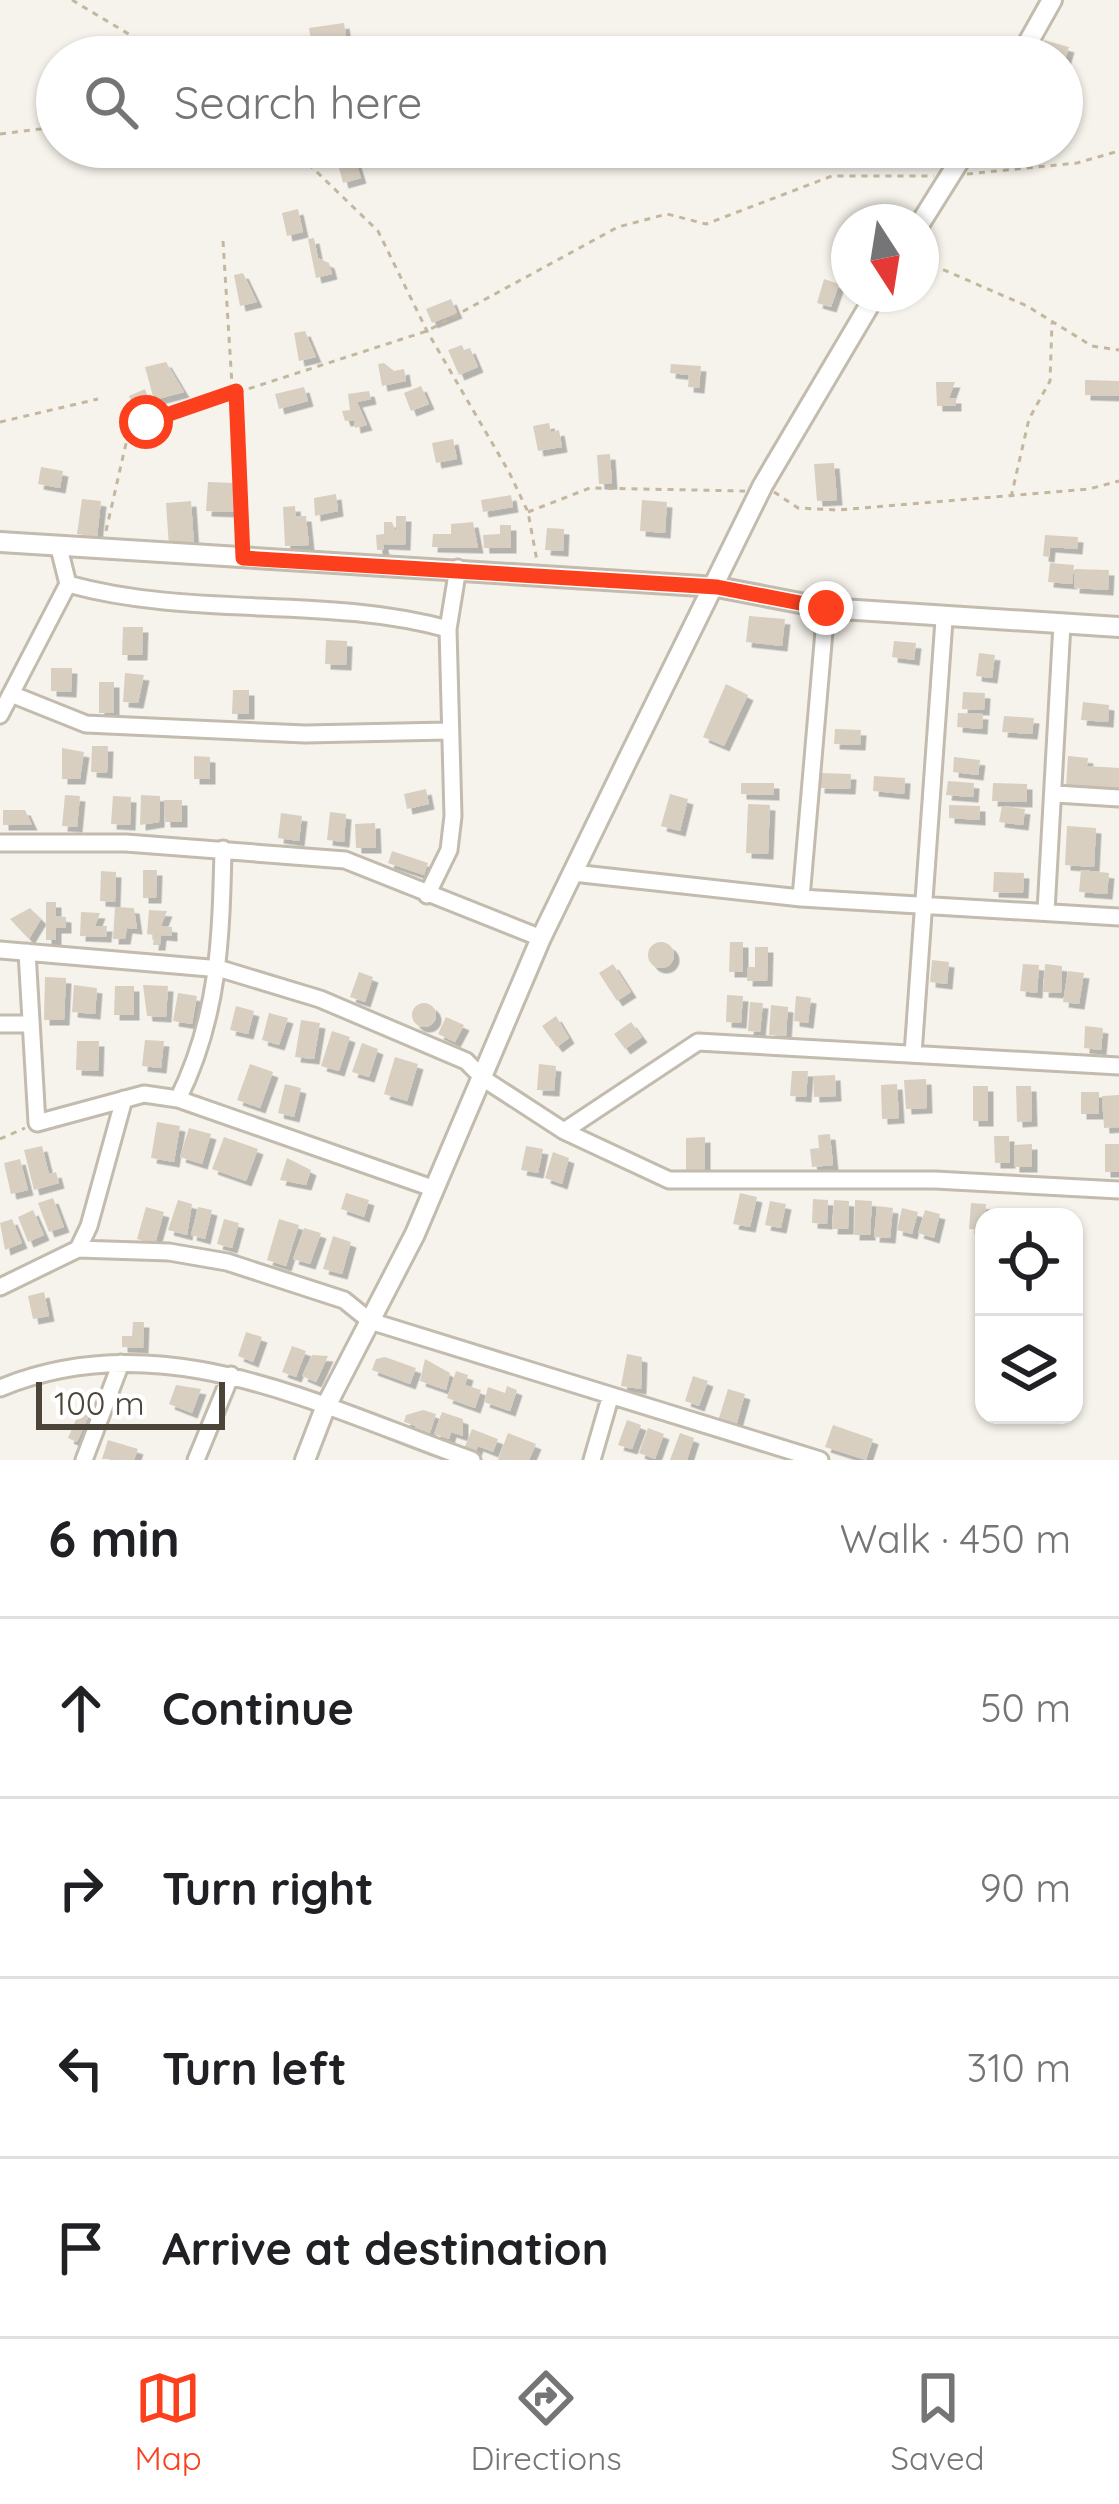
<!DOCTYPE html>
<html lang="en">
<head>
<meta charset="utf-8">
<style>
  :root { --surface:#fff; --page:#f6f6f6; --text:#202124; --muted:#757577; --line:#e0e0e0; --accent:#fc3f1d }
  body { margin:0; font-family:Quicksand,sans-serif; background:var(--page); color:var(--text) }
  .controls { position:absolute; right:36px; bottom:36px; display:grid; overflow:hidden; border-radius:24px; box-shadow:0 3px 9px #0004 }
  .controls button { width:108px; height:108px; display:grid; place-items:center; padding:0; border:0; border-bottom:3px solid var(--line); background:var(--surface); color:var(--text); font:60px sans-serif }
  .compass { position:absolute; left:831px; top:204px; width:108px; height:108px; border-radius:50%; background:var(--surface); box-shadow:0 3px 9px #0004; rotate:168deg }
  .scale { position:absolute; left:36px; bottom:30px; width:189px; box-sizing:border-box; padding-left:12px; border:6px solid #4b4439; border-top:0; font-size:33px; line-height:42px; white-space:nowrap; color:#4b4439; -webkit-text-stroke:9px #fff; paint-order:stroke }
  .stop { position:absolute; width:36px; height:36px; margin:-27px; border:9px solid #fc3f1d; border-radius:50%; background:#fff }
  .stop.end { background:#fc3f1d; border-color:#fff; box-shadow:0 3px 12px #0008 }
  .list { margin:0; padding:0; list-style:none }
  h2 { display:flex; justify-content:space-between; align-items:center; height:156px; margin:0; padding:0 48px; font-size:51px }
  h2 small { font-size:39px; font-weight:400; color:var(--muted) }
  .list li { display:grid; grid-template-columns:78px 1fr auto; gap:36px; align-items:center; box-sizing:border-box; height:180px; padding:0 48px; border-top:3px solid var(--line) }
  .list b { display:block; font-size:45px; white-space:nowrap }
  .list em { font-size:39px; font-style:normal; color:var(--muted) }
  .icon { flex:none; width:66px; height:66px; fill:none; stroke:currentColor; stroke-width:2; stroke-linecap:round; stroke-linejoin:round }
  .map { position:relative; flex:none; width:1119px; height:1460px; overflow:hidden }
  .search { position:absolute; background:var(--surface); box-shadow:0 3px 9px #0004; left:36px; right:36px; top:36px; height:132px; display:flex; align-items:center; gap:30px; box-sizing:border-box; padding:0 42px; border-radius:66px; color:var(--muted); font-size:45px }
  .sheet { height:876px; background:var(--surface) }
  nav { display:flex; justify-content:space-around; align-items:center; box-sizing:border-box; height:168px; border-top:3px solid var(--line); background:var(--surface); font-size:33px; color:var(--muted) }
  nav a { display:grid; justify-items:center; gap:6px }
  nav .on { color:var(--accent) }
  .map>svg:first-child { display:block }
  .building { fill:#d8cfc1; filter:url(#shadow) }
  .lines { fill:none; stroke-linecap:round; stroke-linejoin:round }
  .minor-casing { stroke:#c2bbae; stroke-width:21 }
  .tertiary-casing { stroke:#c2bbae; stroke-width:24 }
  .path { stroke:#c4b79f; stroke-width:3; stroke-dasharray:6 6; stroke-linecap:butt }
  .minor { stroke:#fff; stroke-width:15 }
  .tertiary { stroke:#fff; stroke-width:18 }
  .route { stroke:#fc3f1d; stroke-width:15 }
</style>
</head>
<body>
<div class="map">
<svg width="1119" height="1460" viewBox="0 0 1119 1460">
  <defs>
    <filter id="shadow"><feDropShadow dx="5.5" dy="5.5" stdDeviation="0" flood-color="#0004"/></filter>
  </defs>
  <rect width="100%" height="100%" fill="#f6f3ec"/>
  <path class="building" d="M344,23l3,19 -35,5 -3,-19z
    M1044,40l25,7 -6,20 -1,-10h-23z
    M355,159l6,19 -18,5 -5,-19z
    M298,209l5,23 -16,4 -5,-23z
    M314,238l4,20 11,5 3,11 -16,4 -8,-39z
    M243,273l14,29 -17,4 -6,-31z
    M824,279l15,5 -8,23 -14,-4z
    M451,299l6,14 -25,10 -6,-14z
    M305,331l11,26 -17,4 -5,-28z
    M462,345l2,5 6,-2 8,19 -19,8 -11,-25z
    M166,362l18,30 -30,8 -9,-33z
    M384,363l10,8 10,-2 2,12 -24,5 -4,-22z
    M671,364l30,2 -2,22 -11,-1 1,-12 -19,-2z
    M1085,380l34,1v15l-34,-1z
    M936,382h19l-6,16h7v8h-19z
    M421,386l8,18 -18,7 -7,-18z
    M304,387l4,14 -29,8 -4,-15z
    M145,389l9,24 -15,6 -10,-23z
    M369,391l2,8 -14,3 10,23 -12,3 -1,-8 -9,1 -3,-10 8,-1 -2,-16z
    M549,423l2,9 8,-2 3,17 -24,4 -5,-25z
    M453,439l4,20 -21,4 -4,-20z
    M610,454l2,30h-13l-2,-29z
    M834,463l3,37 -20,1 -3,-37z
    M41,467l22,4 -3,17 -22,-4z
    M208,482l28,1 -2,29 -28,-1z
    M336,494l2,17 -23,5 -1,-18z
    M511,495l2,12 -30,5 -2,-12z
    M82,499l19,2 -4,36 -20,-3z
    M642,500l25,2 -2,31 -25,-2z
    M191,501l3,44 -25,2 -3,-44z
    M295,506l1,10h10l3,29 -24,1 -2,-39z
    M396,516h10l-1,29 -22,-1 1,6h-7l-1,-15 8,-1v-12h8l4,10z
    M473,522l5,26 -46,-1 1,-13h18v-10z
    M500,525h11v23h-27l-1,-13 17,-1z
    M547,528l17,1 -1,22 -18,-1z
    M1045,535l33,2 -1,12 -27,-2 -1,10 -6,-1z
    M1050,563l24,2 -2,19 -24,-2z
    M1075,569l34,1 -1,20 -34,-2z
    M749,616l36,3 -3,27 -36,-4z
    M123,627h20l-1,28h-20z
    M326,640l21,1 -1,24 -21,-1z
    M894,641l22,2 -2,17 -22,-3z
    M979,653l16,2 -3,23 -16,-2z
    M51,668h21l-1,24 -20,-1z
    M125,673l19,2 -6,28 -15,-1z
    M99,682h15v31h-15z
    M726,684l22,11 -24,51 -21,-9z
    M233,690h16v24h-17z
    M963,692l22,1 -1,17 -22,-1z
    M1083,702l26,3 -1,17 -27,-2z
    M958,713l25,1 -1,15 -25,-2z
    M1004,716l30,2 -2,16 -30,-2z
    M835,729l26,1 -1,15 -26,-1z
    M92,746h16l-1,27 -16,-1z
    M62,748l22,4 -4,27h-18z
    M194,756l16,1v22h-16z
    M1068,756l20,2 -1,8 32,2v23l-53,-4z
    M954,757l26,3 -2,15 -25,-3z
    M820,773l31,1 -1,15 -31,-1z
    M874,776l31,2 -1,16 -31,-3z
    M948,781l26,2 -1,14 -27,-2z
    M741,783h33v12l-33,-1z
    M993,783l34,1v18l-35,-1z
    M426,789l3,15 -22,5 -3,-15z
    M670,794l18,5 -8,32 -19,-5z
    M65,795l15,1 -3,31 -15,-1z
    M141,795l19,1 -1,26 -19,3z
    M113,796l18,1 -1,28 -19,-1z
    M164,800h18v22h-17z
    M748,804l22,1 -2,49 -22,-1z
    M949,805l31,1v14l-31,-2z
    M1002,806l23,3 -2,16 -24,-3z
    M3,810h22l7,15h-29z
    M330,812l16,2 -2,28 -17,-2z
    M281,813l21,3 -3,25 -21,-3z
    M375,823l1,25h-20l-1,-24z
    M1067,826l29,2 -2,39 -29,-2z
    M392,851l36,12 -4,12 -36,-12z
    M143,870h14l-1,28h-13z
    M1081,870l28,3 -2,21 -28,-2z
    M101,871l15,1 -1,30 -15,-1z
    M994,872l30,1 -1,20 -30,-1z
    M46,902h10v14l10,1v11h-10v12h-10z
    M115,907l19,1 3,21 -10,-1 -2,11h-12z
    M30,908l11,11 -12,20 -19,-20z
    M149,910l18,1 -6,15 11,1v9l-11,-1 -1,10h-7l1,-10 -7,-1z
    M81,912l19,1 -5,13h12l-1,11 -26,-1z
    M648 955a13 13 0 1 1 26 0a13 13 0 1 1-26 0Z
    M730,942h13v30h-14z
    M755,947h13l-1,34h-20l1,-14h7z
    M932,960l17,2 -2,22 -17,-2z
    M613,964l18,28 -14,9 -18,-28z
    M1023,964l16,1 -2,28 -17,-2z
    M1045,964l17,2 -1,27 -18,-1z
    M1068,971l16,2 -5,31 -16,-2z
    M359,972l14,5 -8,25 -15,-5z
    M45,977l21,1 -2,42h-20z
    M74,985l23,3 -2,26 -23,-2z
    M143,985l25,1 -2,31 -19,-1z
    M115,986h19v29h-20z
    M178,993l19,3 -5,28 -19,-3z
    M727,995l16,1 -2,27 -15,-1z
    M796,996l15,2 -3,25 -14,-2z
    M750,1002l13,1 -3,29 -12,-1z
    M412 1015a12 12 0 1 1 24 0a12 12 0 1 1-24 0Z
    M771,1005l17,2 -2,29 -17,-1z
    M236,1006l18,5 -6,23 -18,-4z
    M269,1013l19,5 -9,27 -17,-5z
    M556,1016l13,22 -12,9 -15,-21z
    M446,1017l18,8 -9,17 -17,-8z
    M301,1020l19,3 -6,36 -19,-2z
    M631,1022l11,15 -17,12 -11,-15z
    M1085,1026l18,2 -2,22 -17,-2z
    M332,1031l18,6 -11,34 -18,-5z
    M145,1040l19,1 -3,27 -19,-2z
    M77,1041h22l-1,30 -22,-1z
    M362,1043l16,6 -9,28 -17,-5z
    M395,1057l23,7 -11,37 -23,-7z
    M250,1064l23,8 -13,36 -23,-8z
    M539,1064l17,2 -2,25 -17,-1z
    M792,1071h16l-2,26 -16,-1z
    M835,1075l1,21 -22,1 -1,-21z
    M926,1079l1,29 -21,1 -2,-29z
    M285,1084l16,4 -7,29 -16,-4z
    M897,1084l2,34 -17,1 -1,-34z
    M973,1086h15v35h-15z
    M1016,1086h15l1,35 -15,1z
    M1081,1092h18v22h-18z
    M1119,1095v32l-15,1 -2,-32z
    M157,1122l23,4 -6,36 -23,-4z
    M189,1128l22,6 -9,30 -22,-7z
    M830,1134l3,31 -21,2 -2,-18 9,-1 -1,-13z
    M994,1136h15l1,27h-15z
    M224,1137l34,12 -12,32 -34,-12z
    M705,1137v38h-19v-37z
    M1032,1144v23h-18v-22z
    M1105,1144h14v28h-14z
    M42,1146l7,28 7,-2 3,11 -25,7 -10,-40z
    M526,1146l17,3 -5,24 -17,-3z
    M553,1152l16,6 -7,26 -17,-6z
    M287,1158l24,12 -5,15 -26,-5z
    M20,1159l8,31 -17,4 -7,-31z
    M346,1193l23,7 -5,17 -23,-8z
    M740,1193l17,4 -7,30 -17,-3z
    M53,1198l11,29 -15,5 -11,-29z
    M813,1199l15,1 -1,24 -15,-1z
    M178,1200l14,4 -5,31 -19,-5z
    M834,1200l15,1 -1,28h-16z
    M855,1200l17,1 -2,34h-16z
    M770,1201l16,3 -5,24 -16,-3z
    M971,1203l15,1 -2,26 -15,-1z
    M877,1206l16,2 -3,30 -16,-1z
    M146,1207l18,5 -9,32 -18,-5z
    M198,1207l14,3 -7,29 -14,-4z
    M902,1208l16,4 -6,22 -15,-4z
    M33,1210l11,25 -16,7 -10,-25z
    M925,1210l15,4 -6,24 -16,-5z
    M12,1219l10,24 -17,7 -5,-27z
    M224,1219l15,4 -7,25 -15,-4z
    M279,1219l20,6 -13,41 -19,-6z
    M304,1228l17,5 -11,31 -17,-5z
    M333,1236l18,6 -9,32 -19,-5z
    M44,1292l5,24 -16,3 -5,-23z
    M133,1322h11l-1,26 -21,-1v-11h10z
    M246,1332l16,5 -9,25 -15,-6z
    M292,1346l14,5 -10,26 -14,-5z
    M627,1354l15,3 -1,32 -20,-3z
    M312,1355l16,1 -12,26 -14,-6z
    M385,1357l31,11 -6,16 -38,-14 4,-11z
    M425,1359l25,14 -4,17 -26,-9z
    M456,1371l12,4 -3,10 16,5 -6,18 -28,-10z
    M693,1376l15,5 -9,25 -14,-5z
    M176,1385l25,4 -9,24 -23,-9z
    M507,1386l10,4 -7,21 -26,-9 4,-15 17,6z
    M728,1389l17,5 -9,32 -18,-5z
    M83,1403l10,4 -16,35 -9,-4z
    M423,1410l13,4 -8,25 -15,-4 3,-9 -12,-4 2,-7z
    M442,1412l21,7v17l-12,-4 -2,7 -15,-5z
    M627,1420l14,5 -9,24 -14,-4z
    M833,1425l40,14 -7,21 -41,-13z
    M648,1428l16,6 -9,25 -16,-6z
    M472,1429l26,10 -5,13 -15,-6 -3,7 -11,-4z
    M508,1433l28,11 -7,16h-31z
    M680,1433l14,5 -7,22h-17z
    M108,1440l30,9 -4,11 -32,-1z"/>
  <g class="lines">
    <defs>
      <path id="minor" d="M68,584c126,35 257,11 380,45
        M11,694l75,30 219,10 143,-3
        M0,715l68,-131 -9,-36
        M1056,794l63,4
        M0,843h126l219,17 196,78
        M573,873l228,25 318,19
        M427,895l22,-45 4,-34 -5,-187 10,-61
        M801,898l25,-290
        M1046,911l16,-287
        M0,950l221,19 99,30 146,62 18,18 80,52 105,49h266l184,10
        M27,952l10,171 107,-29 34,5c41,-82 43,-160 45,-250
        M0,1024h31
        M913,1054l31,-434
        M178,1099l257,90
        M564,1131l134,-89 421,24
        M78,1249l11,-23 35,-127
        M0,1287l78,-38 91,3 58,10 117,38 26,21 450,139
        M0,1388c162,-67 319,18 472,72
        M84,1460l37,-97
        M196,1460l35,-85
        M592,1460l18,-62"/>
      <path id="tertiary" d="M1020,57l32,-57
        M921,222l47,-75
        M0,542l717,45 109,21 293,19
        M305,1460l20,-52 90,-174 126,-296 86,-177 136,-276 113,-191"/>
    </defs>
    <use href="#minor" class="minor-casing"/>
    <use href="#tertiary" class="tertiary-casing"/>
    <path class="path" d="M72,0l95,57
      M0,134l57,-7
      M291,147l87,84 49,100 82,141 19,40 9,49
      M967,174l110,-11 42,-12
      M223,241l19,304
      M921,260l106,46 65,40 27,4
      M0,422l98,-23
      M774,492l24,16 39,2 252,-21 30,-8
      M1011,497l18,-78 21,-38 2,-58
      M528,512l62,-24 155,3
      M106,531l21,-92 19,-17 281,-91 191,-104 49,-13 39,10 126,-48h102
      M0,1139l25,-11"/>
    <use href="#minor" class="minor"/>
    <use href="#tertiary" class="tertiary"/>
  </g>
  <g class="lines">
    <path class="route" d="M146,422l90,-31 7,167 474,29 109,21"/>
  </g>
</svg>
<div class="controls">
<button><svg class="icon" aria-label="locate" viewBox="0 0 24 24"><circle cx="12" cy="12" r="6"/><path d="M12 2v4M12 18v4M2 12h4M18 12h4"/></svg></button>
<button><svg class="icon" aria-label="layers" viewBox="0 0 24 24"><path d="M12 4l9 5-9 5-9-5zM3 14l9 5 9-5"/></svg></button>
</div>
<svg class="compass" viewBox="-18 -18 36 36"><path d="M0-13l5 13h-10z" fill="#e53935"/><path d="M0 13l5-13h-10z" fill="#757577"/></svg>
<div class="scale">100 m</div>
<div class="stop" style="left:146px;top:422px"></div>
<div class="stop end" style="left:826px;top:608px"></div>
<div class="search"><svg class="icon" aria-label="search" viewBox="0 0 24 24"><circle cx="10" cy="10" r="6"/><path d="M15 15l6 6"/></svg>Search here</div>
</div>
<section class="sheet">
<h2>6 min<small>Walk · 450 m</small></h2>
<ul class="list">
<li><svg class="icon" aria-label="ahead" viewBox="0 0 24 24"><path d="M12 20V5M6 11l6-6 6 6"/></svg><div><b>Continue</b></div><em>50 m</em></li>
<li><svg class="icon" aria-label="right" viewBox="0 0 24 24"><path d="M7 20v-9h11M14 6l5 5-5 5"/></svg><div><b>Turn right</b></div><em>90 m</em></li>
<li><svg class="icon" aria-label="left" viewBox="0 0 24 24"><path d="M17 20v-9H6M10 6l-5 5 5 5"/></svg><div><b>Turn left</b></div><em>310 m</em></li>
<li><svg class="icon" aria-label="arrive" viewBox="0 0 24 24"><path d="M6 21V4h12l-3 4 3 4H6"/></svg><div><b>Arrive at destination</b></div></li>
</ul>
</section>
<nav>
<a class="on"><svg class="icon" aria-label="map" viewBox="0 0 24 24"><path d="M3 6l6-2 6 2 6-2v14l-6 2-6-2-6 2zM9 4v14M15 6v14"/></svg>Map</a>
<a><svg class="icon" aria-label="directions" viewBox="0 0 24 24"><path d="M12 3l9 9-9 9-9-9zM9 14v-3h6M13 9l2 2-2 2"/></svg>Directions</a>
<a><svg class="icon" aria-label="saved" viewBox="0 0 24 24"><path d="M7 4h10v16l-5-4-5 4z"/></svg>Saved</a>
</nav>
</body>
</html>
